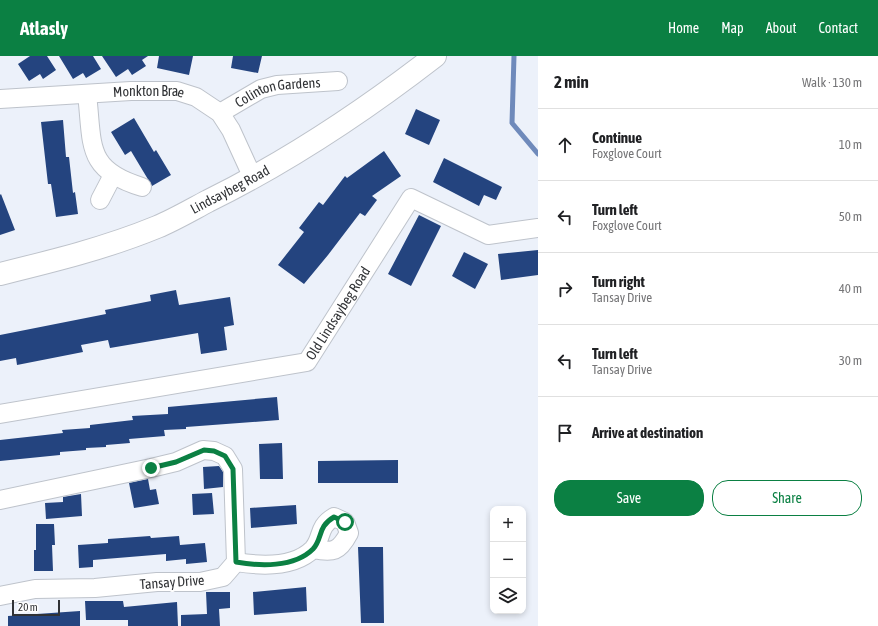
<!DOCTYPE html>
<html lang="en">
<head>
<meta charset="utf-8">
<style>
  :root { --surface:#fff; --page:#f6f6f6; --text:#202124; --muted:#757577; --line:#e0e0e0; --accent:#0b8043 }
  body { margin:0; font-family:"Asap Condensed",sans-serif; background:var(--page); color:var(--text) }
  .controls { position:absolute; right:12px; bottom:12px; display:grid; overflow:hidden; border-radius:8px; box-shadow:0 2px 6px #0003 }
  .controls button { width:36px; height:36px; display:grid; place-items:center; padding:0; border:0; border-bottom:1px solid var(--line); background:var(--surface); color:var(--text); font:20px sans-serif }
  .scale { position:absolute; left:12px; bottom:10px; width:48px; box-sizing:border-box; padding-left:4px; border:2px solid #303235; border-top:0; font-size:11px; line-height:14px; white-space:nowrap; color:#303235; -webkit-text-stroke:3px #fefefe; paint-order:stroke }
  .stop { position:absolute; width:12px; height:12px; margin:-9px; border:3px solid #0b8043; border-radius:50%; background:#fff }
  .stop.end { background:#0b8043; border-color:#fff; box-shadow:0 1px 4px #0008 }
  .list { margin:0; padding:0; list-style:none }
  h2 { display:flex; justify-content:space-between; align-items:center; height:52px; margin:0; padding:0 16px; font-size:17px }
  h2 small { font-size:13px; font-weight:400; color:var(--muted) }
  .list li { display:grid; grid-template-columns:26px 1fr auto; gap:12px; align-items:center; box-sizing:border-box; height:72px; padding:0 16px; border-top:1px solid var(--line) }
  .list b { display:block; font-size:15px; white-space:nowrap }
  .list p { margin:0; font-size:13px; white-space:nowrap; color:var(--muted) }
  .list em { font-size:13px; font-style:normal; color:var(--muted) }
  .actions { display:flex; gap:8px; padding:12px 16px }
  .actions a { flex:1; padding:9px 0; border:1px solid var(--accent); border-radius:16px; text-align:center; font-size:14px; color:var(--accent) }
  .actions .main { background:var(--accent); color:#fff }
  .icon { flex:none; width:22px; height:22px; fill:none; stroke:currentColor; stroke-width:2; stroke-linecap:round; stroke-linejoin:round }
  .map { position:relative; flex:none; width:538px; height:570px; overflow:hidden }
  header { display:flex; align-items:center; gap:24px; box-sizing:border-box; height:56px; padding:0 20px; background:var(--accent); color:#fff }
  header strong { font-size:19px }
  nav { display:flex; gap:22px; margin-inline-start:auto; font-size:14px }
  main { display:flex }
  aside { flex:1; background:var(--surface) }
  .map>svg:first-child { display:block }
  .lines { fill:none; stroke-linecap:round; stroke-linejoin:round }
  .stream { stroke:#6f8abb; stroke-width:5 }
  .building { fill:#24447f }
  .street-casing { stroke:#bec3cb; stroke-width:20 }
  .secondary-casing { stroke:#bec3cb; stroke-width:24 }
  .street { stroke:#fff; stroke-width:18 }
  .secondary { stroke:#fff; stroke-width:22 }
  .route { stroke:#0b8043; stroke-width:5 }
  .labels { text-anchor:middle; stroke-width:4; stroke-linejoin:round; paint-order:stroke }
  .street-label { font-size:14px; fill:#303235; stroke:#fefefe }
</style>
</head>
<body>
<header>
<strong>Atlasly</strong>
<nav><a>Home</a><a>Map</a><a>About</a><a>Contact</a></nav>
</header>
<main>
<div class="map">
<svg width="538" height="570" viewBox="0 0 538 570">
  <rect width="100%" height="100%" fill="#ecf1fa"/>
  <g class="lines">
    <path class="stream" d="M514,0l-2,67 26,31"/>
  </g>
  <path class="building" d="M30,0h17l9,14 -13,9 -3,-5 -11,7 -11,-17z
    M59,0h34l8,13 -15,9 -3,-5 -10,6z
    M102,0h46l-6,4 4,6 -14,9 -4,-6 -12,8z
    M159,0h34l-4,19 -32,-7z
    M233,0h29l-4,17 -27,-5z
    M416,53l24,11 -11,25 -24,-11z
    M134,62l20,34 2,-2 15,25 -19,11 -21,-35 -6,4 -14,-23z
    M63,64l3,37h3l4,36 2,-1 3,22 -22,3 -5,-33h-3l-7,-62z
    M384,95l17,25 -29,20 5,4 -12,16 -5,-3 -32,42 -24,29 -26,-19 26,-33 -5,-4 20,-26 4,3 22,-29 2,2z
    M444,102l58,29 -6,13 -12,-5 -5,11 -46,-24z
    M1,138l14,36 -15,5v-40z
    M419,159l22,11 -30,60 -23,-12z
    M538,194v25l-37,5 -3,-26z
    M464,196l24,12 -13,25 -23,-13z
    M176,234l3,15 51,-8 4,28 -10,2 3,23 -26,4 -3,-21 -88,15 -2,-8 -27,5 2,7 -66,13 -1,-7 -16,3v-26l106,-21 -1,-4 46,-9 -1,-6z
    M277,341l2,23 -93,7v2l-22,1 1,6 -36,3 1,4 -24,2v2l-20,1v2l-26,2v3l-60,6v-21l63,-7 -1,-3 28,-2v-3l43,-5 -1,-4 36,-2v-7z
    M282,387l1,36h-23l-1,-35z
    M398,404v23h-80v-22z
    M219,410l4,6v15l-19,2 -1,-22z
    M148,423l2,11 6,-1 3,15 -25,4 -5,-25z
    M212,437l2,21 -21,1 -1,-21z
    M81,438l1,22 -36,3 -1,-16 18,-1v-5z
    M296,449l1,19 -46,4 -1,-20z
    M36,468h18l1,21h-3l1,26h-19v-21h2z
    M150,480l1,2 28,-2 1,9 25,-2 2,19 -21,2v-5l-20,2v-7l-73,6v7l-14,1 -1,-23 30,-2v-4z
    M358,491h25l1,76h-23z
    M306,531l1,24 -53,4 -1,-23z
    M206,536h24v16l-11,1 1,17h-39v-11l26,-1z
    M85,545h38l1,6 53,-5 1,24h-50v-6h-42z
    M80,555v15h-72v-10z"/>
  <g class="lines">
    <defs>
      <g id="street">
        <path d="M87,38c6,51 -2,76 55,93"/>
        <path id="s1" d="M0,43l131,-8h46l19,6 24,16 11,17 22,48"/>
        <path id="s2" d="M220,57l41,-24 16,-4 61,-4"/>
        <path d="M100,144l13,-25"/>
        <path id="s3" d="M0,358l307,-52 104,-164 77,37 50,-7"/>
        <path d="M0,444l151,-32 25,-6 27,-12 11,1 11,5 8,13 3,93 -13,15 -23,5h-43l-62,6 -60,1 -35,7"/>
        <path d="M236,506c24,4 58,6 77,-13 10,-11 4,-22 21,-32l11,5 4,11c-10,19 -16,20 -36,16"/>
      </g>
      <g id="secondary">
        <path id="s4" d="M0,218c53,-13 106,-26 157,-47 17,-7 34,-17 51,-26 81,-40 156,-90 227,-145"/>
      </g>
    </defs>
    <use href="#street" class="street-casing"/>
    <use href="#secondary" class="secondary-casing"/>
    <use href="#street" class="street"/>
    <use href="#secondary" class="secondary"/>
  </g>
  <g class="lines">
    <path class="route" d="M151,412l25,-6 28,-12 10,1 11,5 8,13 3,93c23,4 58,6 77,-13 10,-11 4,-22 21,-32l11,5"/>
  </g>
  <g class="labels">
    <g class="street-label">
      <text dy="5" stroke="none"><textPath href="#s1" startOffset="149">Monkton Brae</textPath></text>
      <text dy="5" stroke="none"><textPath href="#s2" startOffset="63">Colinton Gardens</textPath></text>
      <text dy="5" stroke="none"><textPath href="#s4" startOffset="246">Lindsaybeg Road</textPath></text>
      <text dy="5" stroke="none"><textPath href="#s3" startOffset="369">Old Lindsaybeg Road</textPath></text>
      <text transform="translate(172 526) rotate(-4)" y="5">Tansay Drive</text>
    </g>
  </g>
</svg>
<div class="controls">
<button>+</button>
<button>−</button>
<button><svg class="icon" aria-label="layers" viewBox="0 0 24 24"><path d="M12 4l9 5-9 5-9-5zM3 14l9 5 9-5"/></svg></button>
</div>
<div class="scale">20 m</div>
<div class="stop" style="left:345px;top:466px"></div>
<div class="stop end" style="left:151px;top:412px"></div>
</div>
<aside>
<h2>2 min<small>Walk · 130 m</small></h2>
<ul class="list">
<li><svg class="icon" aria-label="ahead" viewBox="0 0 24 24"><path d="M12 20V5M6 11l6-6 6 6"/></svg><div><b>Continue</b><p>Foxglove Court</p></div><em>10 m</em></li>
<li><svg class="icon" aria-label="left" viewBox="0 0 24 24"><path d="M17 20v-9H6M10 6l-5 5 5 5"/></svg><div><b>Turn left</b><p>Foxglove Court</p></div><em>50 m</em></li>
<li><svg class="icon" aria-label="right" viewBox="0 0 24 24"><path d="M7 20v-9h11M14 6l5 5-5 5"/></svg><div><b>Turn right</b><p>Tansay Drive</p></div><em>40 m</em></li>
<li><svg class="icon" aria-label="left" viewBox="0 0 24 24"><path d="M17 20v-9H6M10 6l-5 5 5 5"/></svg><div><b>Turn left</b><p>Tansay Drive</p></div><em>30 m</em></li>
<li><svg class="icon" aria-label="arrive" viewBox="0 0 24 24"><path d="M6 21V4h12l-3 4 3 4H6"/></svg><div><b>Arrive at destination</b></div></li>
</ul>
<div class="actions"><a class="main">Save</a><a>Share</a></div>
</aside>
</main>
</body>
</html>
